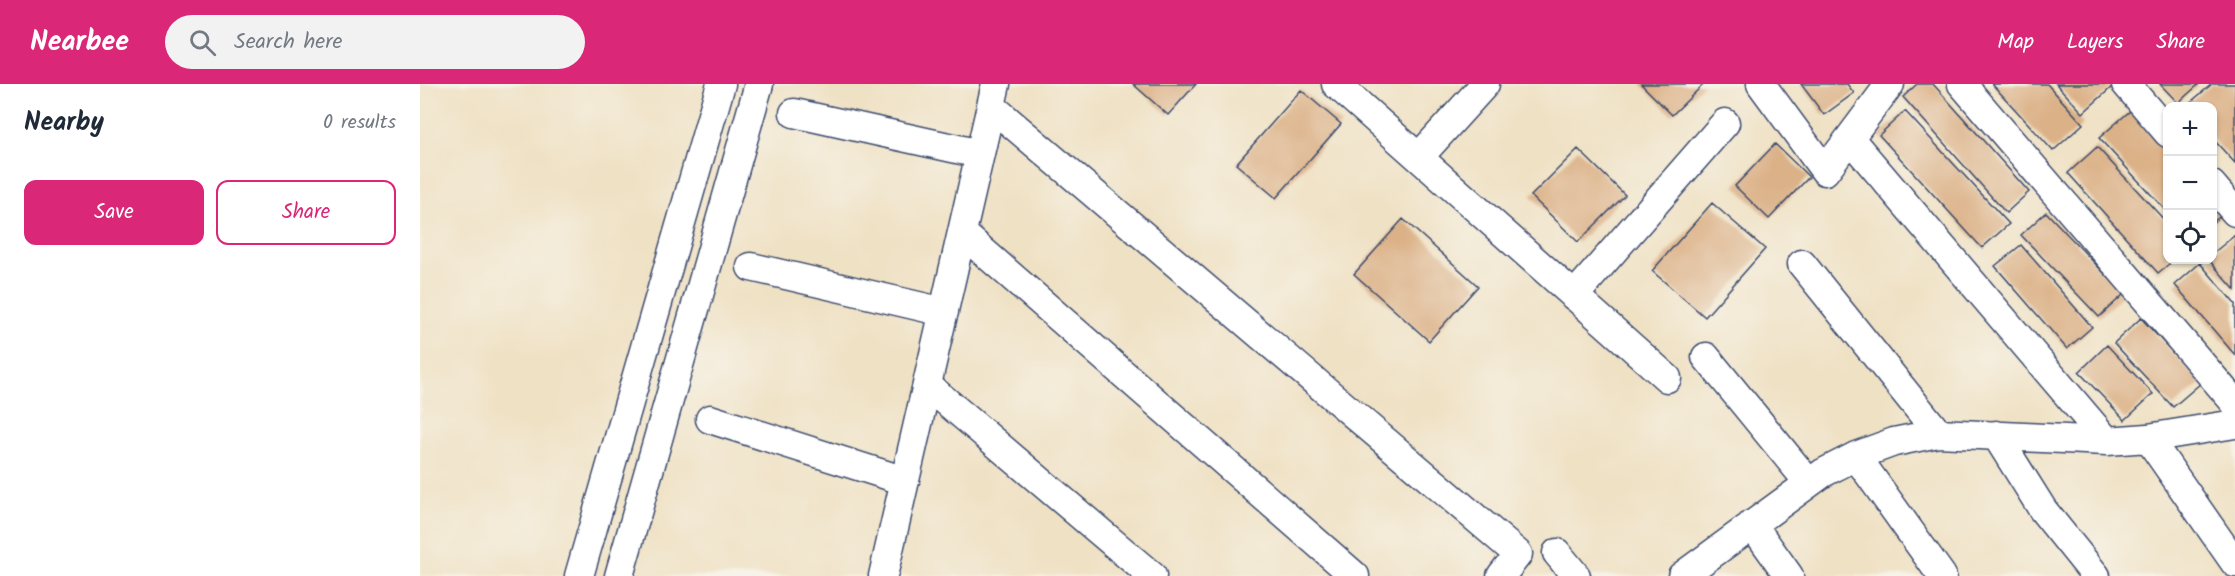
<!DOCTYPE html>
<html lang="en">
<head>
<meta charset="utf-8">
<style>
  :root { --surface:#fff; --page:#f2f2f3; --text:#1f2937; --muted:#747a83; --line:#e0e1e3; --accent:#db2777 }
  body { margin:0; font-family:Kalam,sans-serif; background:var(--page); color:var(--text) }
  .controls { position:absolute; right:18px; top:18px; display:grid; overflow:hidden; border-radius:12px; box-shadow:0 2px 4px #0004 }
  .controls button { width:54px; height:54px; display:grid; place-items:center; padding:0; border:0; border-bottom:2px solid var(--line); background:var(--surface); color:var(--text); font:30px sans-serif }
  .list { margin:0; padding:0; list-style:none }
  h2 { display:flex; justify-content:space-between; align-items:center; height:78px; margin:0; padding:0 24px; font-size:26px }
  h2 small { font-size:20px; font-weight:400; color:var(--muted) }
  .actions { display:flex; gap:12px; padding:18px 24px }
  .actions a { flex:1; padding:14px 0; border:2px solid var(--accent); border-radius:12px; text-align:center; font-size:21px; color:var(--accent) }
  .actions .main { background:var(--accent); color:#fff }
  .icon { flex:none; width:33px; height:33px; fill:none; stroke:currentColor; stroke-width:2; stroke-linecap:round; stroke-linejoin:round }
  .map { position:relative; flex:none; width:1815px; height:492px; overflow:hidden }
  header { display:flex; align-items:center; gap:36px; box-sizing:border-box; height:84px; padding:0 30px; background:var(--accent); color:#fff }
  header strong { font-size:28px }
  nav { display:flex; gap:33px; margin-inline-start:auto; font-size:21px }
  .search { width:420px; height:54px; background:var(--page); display:flex; align-items:center; gap:15px; box-sizing:border-box; padding:0 21px; border-radius:33px; color:var(--muted); font-size:22px }
  main { display:flex }
  aside { flex:1; background:var(--surface) }
  .map>svg:first-child { display:block }
  .building { fill:#dbb187 }
  .lines { fill:none; stroke-linecap:round; stroke-linejoin:round }
  .minor-casing { stroke:#3b4a6d; stroke-width:31 }
  .minor { stroke:#fff; stroke-width:28 }
</style>
</head>
<body>
<header>
<strong>Nearbee</strong>
<div class="search"><svg class="icon" aria-label="search" viewBox="0 0 24 24"><circle cx="10" cy="10" r="6"/><path d="M15 15l6 6"/></svg>Search here</div>
<nav><a>Map</a><a>Layers</a><a>Share</a></nav>
</header>
<main>
<aside>
<h2>Nearby<small>0 results</small></h2>
<ul class="list">
</ul>
<div class="actions"><a class="main">Save</a><a>Share</a></div>
</aside>
<div class="map">
<svg width="1815" height="492" viewBox="0 0 1815 492">
  <rect width="100%" height="100%" fill="#f7f3e8"/>
  <filter id="ink" filterUnits="userSpaceOnUse"><feTurbulence type="fractalNoise" baseFrequency=".0167" numOctaves="2"/><feDisplacementMap in="SourceGraphic" scale="12" xChannelSelector="R" yChannelSelector="G"/><feConvolveMatrix kernelMatrix="1 2 1 2 8 2 1 2 1" color-interpolation-filters="sRGB"/></filter>
  <filter id="wash" filterUnits="userSpaceOnUse"><feTurbulence type="fractalNoise" baseFrequency=".008" numOctaves="4" result="noise"/><feDisplacementMap in="SourceGraphic" scale="24" xChannelSelector="R" yChannelSelector="G"/><feGaussianBlur stdDeviation="1.35" result="paint"/><feColorMatrix in="noise" values="0 0 0 0 0 0 0 0 0 0 0 0 0 0 0 0 0 1.4 0 .05"/><feComposite in="paint" operator="in"/></filter>
  <g filter="url(#wash)">
    <rect width="100%" height="100%" fill="#efe1c4"/>
    <g id="blocks">
      <path class="building" d="M713,0h63l-28,31z
        M1221,0h63l-32,31z
        M1381,0h46l7,9 -30,22z
        M1497,0h16l96,108 -23,21 -103,-116z
        M1572,0h55l36,40 -30,27z
        M1636,0h55l2,2 -30,27z
        M1740,0h39l-21,19z
        M1792,0h23v79l-23,-25v-32h-26z
        M881,6l40,34 -65,74 -40,-34z
        M1485,27l104,113 -27,24 -103,-113z
        M1710,27l38,41v61l-69,-75z
        M1355,60l34,33 -40,42 -34,-33z
        M1677,63l71,77v36h6l-16,13 -90,-100z
        M1158,65l47,46 -47,47 -47,-46z
        M1792,118l11,12 -11,9z
        M1292,119l53,46 -60,68 -53,-46z
        M1626,128l78,82 -25,23 -78,-82z
        M983,135l75,67 -49,55 -75,-67z
        M1815,151v55l-26,-30h3v-6z
        M1601,161l71,82 -25,22 -72,-83z
        M1780,179l35,41v51l-60,-70z
        M1721,234l60,65 -28,24 -59,-64z
        M1687,261l46,49 -28,26 -46,-48z"/>
    </g>
  </g>
  <g filter="url(#ink)">
    <use href="#blocks" fill-opacity="0" stroke="#3b4a6d" stroke-width="1.5"/>
    <g class="lines">
      <defs>
        <path id="minor" d="M916,0l331,294
          M1341,0l64,87 65,-87
          M1542,0l273,319
          M1706,0l42,49
          M571,22l527,448 -17,22
          M374,29l186,41
          M1437,63l250,294
          M999,73l66,-73
          M1792,101l23,27
          M542,149l393,343
          M1382,180l136,169
          M331,183l193,45
          M1154,212l151,-173
          M1286,273l103,126
          M507,301l225,191
          M290,335l195,62
          M1576,351l47,75 53,66
          M1728,354l87,125
          M1436,372l86,120
          M1332,440l37,52
          M1137,469l19,23
          M159,492l142,-492
          M199,492l140,-492
          M463,492l113,-492
          M1262,492l141,-103 33,-17 38,-14 44,-9 169,8 41,-3 87,-14"/>
      </defs>
      <use href="#minor" class="minor-casing"/>
      <use href="#minor" class="minor"/>
    </g>
  </g>
</svg>
<div class="controls">
<button>+</button>
<button>−</button>
<button><svg class="icon" aria-label="locate" viewBox="0 0 24 24"><circle cx="12" cy="12" r="6"/><path d="M12 2v4M12 18v4M2 12h4M18 12h4"/></svg></button>
</div>
</div>
</main>
</body>
</html>
